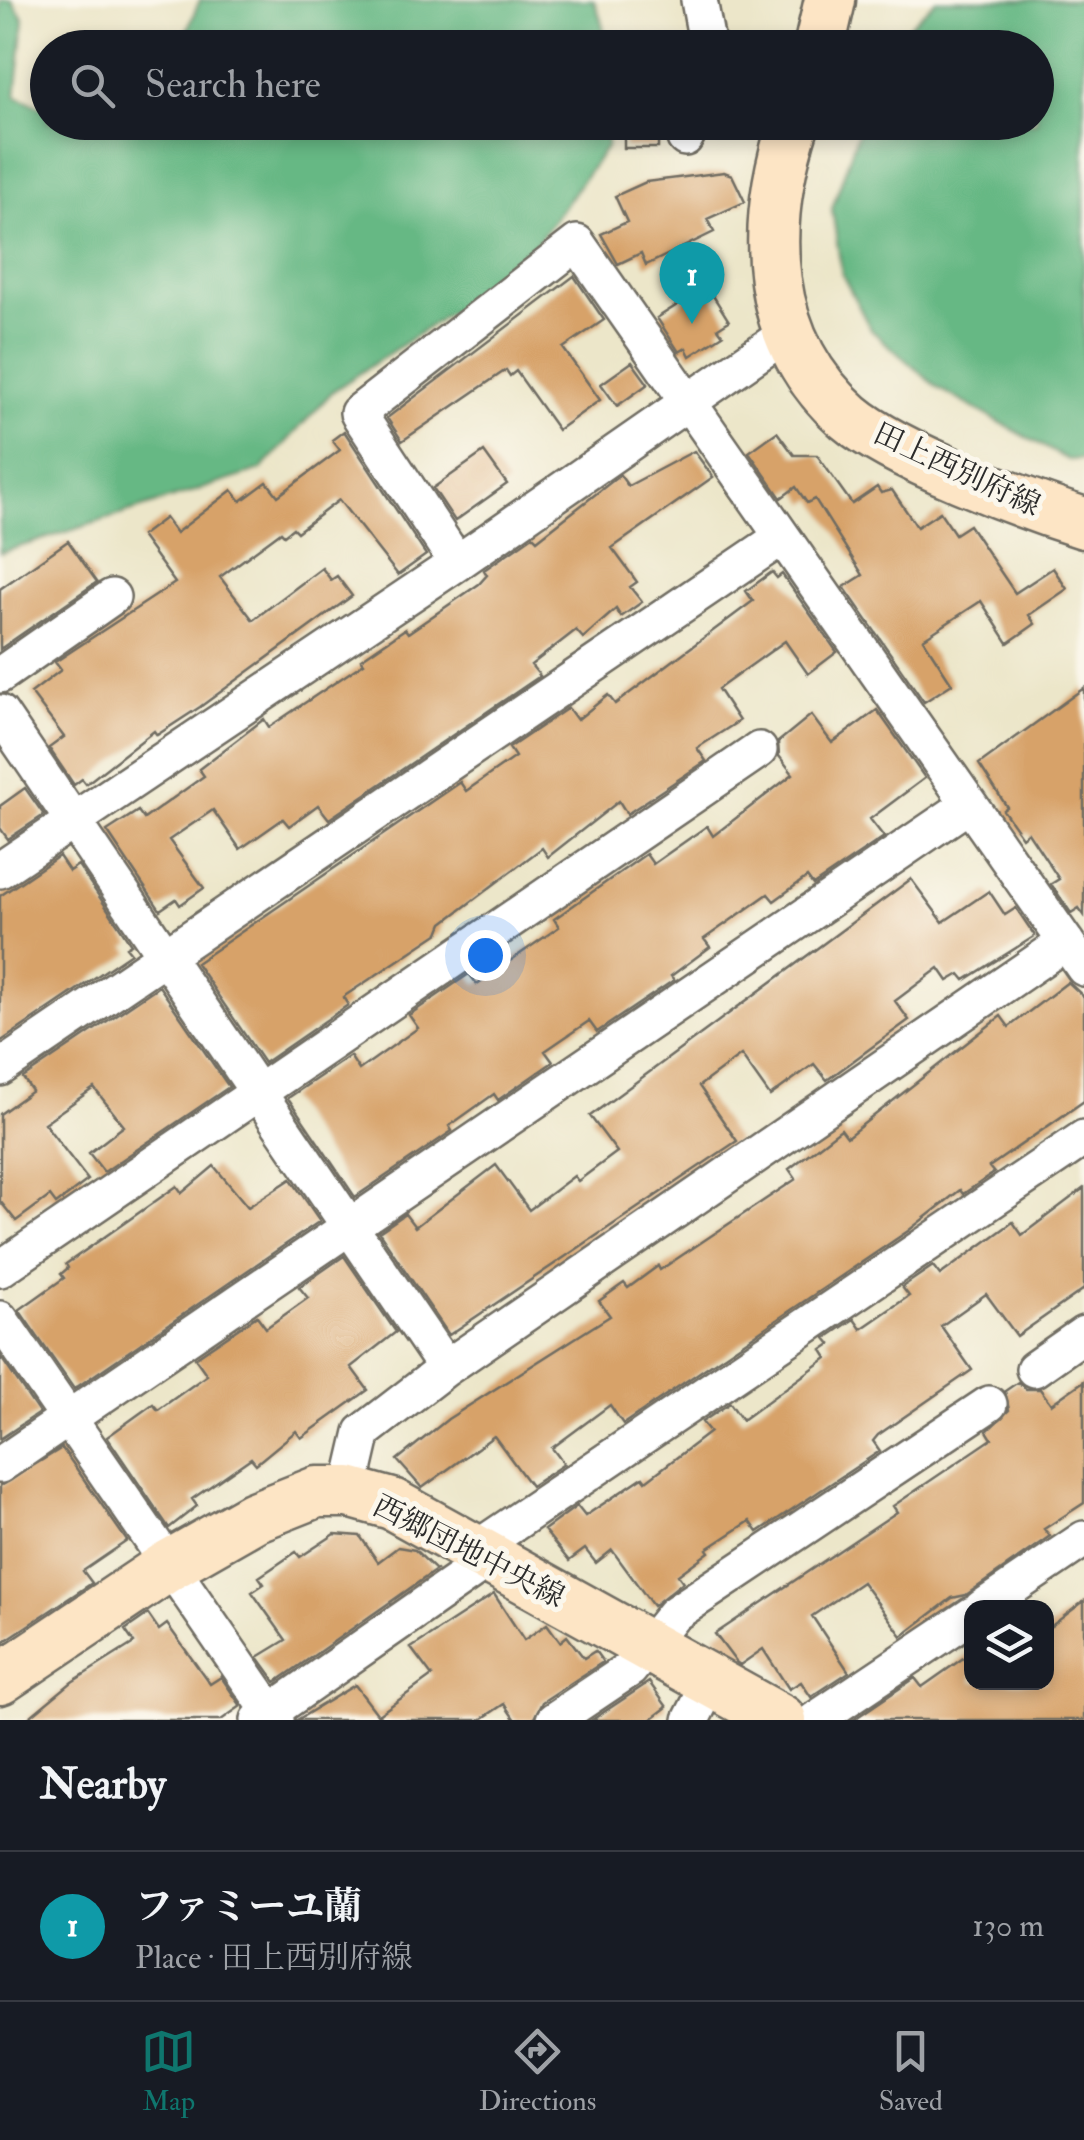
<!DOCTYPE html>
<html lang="en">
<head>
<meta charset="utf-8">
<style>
  :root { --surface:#171b24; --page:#20242c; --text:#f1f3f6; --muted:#9ea1a6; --line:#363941; --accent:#0f766e }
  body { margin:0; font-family:"IM FELL Double Pica","Noto Serif JP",serif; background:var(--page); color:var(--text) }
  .controls { position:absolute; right:30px; bottom:30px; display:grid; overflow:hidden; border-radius:20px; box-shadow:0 5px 15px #0003 }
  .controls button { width:90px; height:90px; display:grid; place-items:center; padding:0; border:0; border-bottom:2px solid var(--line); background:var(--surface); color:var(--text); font:50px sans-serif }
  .you { position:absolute; left:485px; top:955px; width:35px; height:35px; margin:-25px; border:8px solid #fff; border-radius:50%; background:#1a73e8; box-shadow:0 0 0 15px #1a73e833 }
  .badge { display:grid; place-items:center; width:65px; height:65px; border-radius:50%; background:var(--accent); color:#fff; font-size:32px; font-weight:700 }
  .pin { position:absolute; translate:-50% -82px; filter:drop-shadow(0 2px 5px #0008) }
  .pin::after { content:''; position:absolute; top:52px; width:35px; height:30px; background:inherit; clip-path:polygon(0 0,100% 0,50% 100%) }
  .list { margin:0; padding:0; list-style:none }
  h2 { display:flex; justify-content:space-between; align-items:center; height:130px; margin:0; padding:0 40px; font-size:42px }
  h2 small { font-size:32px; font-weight:400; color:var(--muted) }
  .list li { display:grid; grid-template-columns:65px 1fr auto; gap:30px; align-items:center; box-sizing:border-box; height:150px; padding:0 40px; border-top:2px solid var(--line) }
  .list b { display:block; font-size:38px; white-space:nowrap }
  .list p { margin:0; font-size:32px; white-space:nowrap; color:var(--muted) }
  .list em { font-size:32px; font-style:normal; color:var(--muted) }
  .icon { flex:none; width:55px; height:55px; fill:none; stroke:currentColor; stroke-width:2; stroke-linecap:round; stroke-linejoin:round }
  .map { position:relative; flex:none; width:1084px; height:1720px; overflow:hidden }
  .search { position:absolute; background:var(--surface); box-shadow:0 5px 15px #0003; left:30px; right:30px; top:30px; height:110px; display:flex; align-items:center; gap:25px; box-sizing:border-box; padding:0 35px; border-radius:55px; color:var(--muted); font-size:38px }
  .sheet { height:280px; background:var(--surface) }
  nav { display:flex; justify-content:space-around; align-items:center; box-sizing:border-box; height:140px; border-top:2px solid var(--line); background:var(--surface); font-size:28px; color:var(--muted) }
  nav a { display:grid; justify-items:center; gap:5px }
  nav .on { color:var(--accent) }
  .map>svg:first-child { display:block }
  .forest { fill:#66b884; stroke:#487258; stroke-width:2.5 }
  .building { fill:#d7a269 }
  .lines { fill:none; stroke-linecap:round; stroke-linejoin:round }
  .street-casing { stroke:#6f6c62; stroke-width:40 }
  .secondary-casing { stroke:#6f6c62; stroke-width:55 }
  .street { stroke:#fff; stroke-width:35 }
  .secondary { stroke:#fde5c5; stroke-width:50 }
  .labels { text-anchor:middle; stroke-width:10; stroke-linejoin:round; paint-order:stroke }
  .street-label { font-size:30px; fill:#2b2b2b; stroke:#fbf7ec }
</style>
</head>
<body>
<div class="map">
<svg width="1084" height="1720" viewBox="0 0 1084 1720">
  <rect width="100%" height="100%" fill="#fbf7ec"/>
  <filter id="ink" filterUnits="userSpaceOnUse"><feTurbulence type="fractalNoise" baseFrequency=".01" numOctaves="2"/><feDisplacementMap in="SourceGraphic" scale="20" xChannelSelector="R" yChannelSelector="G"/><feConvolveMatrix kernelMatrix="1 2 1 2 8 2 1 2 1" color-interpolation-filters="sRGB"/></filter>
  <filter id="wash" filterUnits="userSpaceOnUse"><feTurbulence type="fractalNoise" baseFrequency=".0048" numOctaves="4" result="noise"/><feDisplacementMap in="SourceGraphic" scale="40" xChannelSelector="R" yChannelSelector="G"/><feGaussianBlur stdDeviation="2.25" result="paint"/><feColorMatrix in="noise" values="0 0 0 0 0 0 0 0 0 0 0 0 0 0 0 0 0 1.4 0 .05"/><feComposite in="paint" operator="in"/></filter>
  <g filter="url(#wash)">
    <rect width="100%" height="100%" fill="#ece6c9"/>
    <path class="forest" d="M0,0h12l12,19 -8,77 31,13 1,13h558l1,24 -86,119 -188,126 -72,79 -261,83z
      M200,0h394l9,26 1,21h-424z
      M936,0h148v459l-16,1 -130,-72 -67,-58 -29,-56 -10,-65 29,-86 175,-1v-74l-138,-1 10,-20z"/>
    <g id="blocks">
      <path class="building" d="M624,122h34v26h-34z
        M724,172l8,3 13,27 -38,17 7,13 -68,33 -5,-12 -23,11 -17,-30 26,-12 -12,-26 31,-14z
        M574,276l30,44 -41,28 37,52 -42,30 -42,-59 -6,5 -4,-6 -104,71 -15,-23z
        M707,286l22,35 -11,7 5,7 -33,21 -4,-8 -7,4 -22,-34z
        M632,362l16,22 -31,22 -16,-22z
        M344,431l82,124 -28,20 -59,-75 -42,32 -4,-4 -9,7 -3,-3 -61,45 33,43 69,-52 9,12 6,-4 15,20 -152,111 -43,28 -3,-4 -68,53 -4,-5 -8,6 -25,-37 15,-11 -33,-44 30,-23 -6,-8 120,-79 -34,-47 24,-18 11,15 56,-43 9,11 26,-19 11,14 62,-46 -8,-10z
        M777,432l17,23h23l35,49 25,-17 4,6 11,-3 25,37 23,-15 15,22 14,-9 46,68 38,-25 14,21 -38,26 6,9 -27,19 -27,-42 -58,38 29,45 -28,18 -80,-115 19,-12 -48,-76 -8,4 -11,-16 -15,11 -32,-46z
        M694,451l19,26 -101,71 25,34 -7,5 12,15 -21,15 -5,-8 -33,29 -7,-8 -45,35 9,11 -211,143 -11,-14 -29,21 -6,-7 -43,30 -27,-39 -44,30 35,48 -24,17 -4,-6 -16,11 -53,-79 31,-20 6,8 60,-43 -5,-7 65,-50 5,8 95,-64 -3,-4 44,-30 3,4 71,-49 8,-9 -3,-5 49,-34 4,4 83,-65 8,11z
        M484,452l23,32 -52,37 -22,-33z
        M68,541l29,41 -97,67v-60z
        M772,572l5,6 5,-4 55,78 -29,22 -23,-33 -67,48 21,32 -42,27 9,13 -79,53 -8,-13 -71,56 -6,-9 -99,75 -4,10 -96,64 5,8 -84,58 -68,-100 264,-181 6,9 49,-34 -6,-9 59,-40 9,12 31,-25 7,9 138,-103 -7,-10z
        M1084,688v227l-5,-7 -8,5 -20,-29 8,-5 -31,-47 -6,5 -19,-27 4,-3 -28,-43z
        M877,710l48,68 -55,41 14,18 -71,48 -6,-8 -33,24 -6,-7 -64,45 6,8 -39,29 3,4 -77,52 -8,-11 -44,30 8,11 -55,38 -4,-6 -45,32 3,5 -97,66 -67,-99 62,-42 9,14 59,-42 -9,-13 60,-41 8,10 82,-57 -5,-8 92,-65 7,10 54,-38 6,10 80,-62 -14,-18 -1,-14 33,-27 21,28z
        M25,788l19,27 -36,24 -8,-11v-22z
        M59,856l10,15 9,-6 53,79 -5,3 5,6 -131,89v-146z
        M911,879l32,43 46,-31 16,24 11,-7 19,28 -70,44 -5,-6 -12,7 -9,-13 -44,33 14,19 -82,60 -13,-16 -44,32 -29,-41 -42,31 38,55 -288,194 -70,-103 26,-18 10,13 81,-62 33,45 45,-34 4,5 39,-29 -27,-36z
        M1068,982l16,15v104l-95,66 5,6 -31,21 -3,-4 -52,41 -285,193 -13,-19 -58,43 12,16 -33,22 -37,-50 -72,52 -25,-28 51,-41 162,-103 -11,-15 25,-18 4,5 30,-22 2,4 136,-91 -7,-10 52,-40 6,8 154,-121 8,11z
        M159,986l70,101 -125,85 -15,-19 35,-27 -30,-38 -50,35 44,57 -32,24 -6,-8 -34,25 -16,-20v-87l32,-23 -9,-13z
        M214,1166l34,41 43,-28 29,42 -246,168 -55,-79 45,-32 -3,-4 7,-6 -2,-4 111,-78 5,7z
        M1084,1188v101l-67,47 -31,-42 -45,32 31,44 -94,65 -5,6 7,10 -122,81 -8,-11 -43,28 2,3 -31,23 5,7 -30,24 -41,-56 -16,13 -11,-14 -16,12 -25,-31 33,-24 8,10 58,-39 3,4 64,-49 -8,-10 28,-19 12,17 85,-62 -5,-8 9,-6 -5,-6 28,-19 7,10 48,-33 -7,-9 31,-21 7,9 73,-53 9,13z
        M344,1256l52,76 -45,35 17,23 -67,48 -5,-7 -40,33 -5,-6 -59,41 5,7 -28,22 -62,-91 46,-33 5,6 49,-35 -12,-17 62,-42 9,12 42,-30 -9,-11z
        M0,1356l39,57 -39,26z
        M1084,1381v122l-40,26 6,7 -84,59 -14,3 -50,38 -40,-54 -50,34 37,56 -38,25 -10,-15 -12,7 -26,-40 -23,16 -4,-3 -21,-28 182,-122 -4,-6 99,-67 -5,-8 22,-21 -4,-19 13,-9 8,7h14l11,15z
        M62,1448l65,93 -44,30 9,12 -92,61v-158z
        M335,1534l25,2 18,26 20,-15 17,3 21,20 -160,112 -18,-25 28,-17 -34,-48 12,-8 -5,-7 37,-25 4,5z
        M494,1594l30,46 23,-16 13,18 7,-6 17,22 11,-7 8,11 -61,40 -9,18h-18l-11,-16 -24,16h-183l58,-35 23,30 54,-39 -21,-28z
        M1084,1601v119h-231l62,-42 7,9 50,-35v30h74v-52z
        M148,1614l11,16 8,-6 43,60 11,-7 20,29 -20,14h-195l46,-38 62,-39 -9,-13z
        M649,1682l18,25 -17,13h-58z"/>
    </g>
  </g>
  <g filter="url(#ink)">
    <use href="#blocks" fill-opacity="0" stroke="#6f6c62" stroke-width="2.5"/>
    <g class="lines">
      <defs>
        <path id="street" d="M699,0l9,48
          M685,138l9,-16
          M457,563l-99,-150 219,-170 507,725
          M0,675l112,-78
          M0,713l165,243 617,-419
          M0,870l457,-307 332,-231
          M0,1068l165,-112 281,412
          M0,1269l759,-519
          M0,1319l276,401
          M1034,1369l50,-35
          M0,1465l968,-660
          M349,1492l14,-60 83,-64 620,-426
          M476,1549l608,-411
          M982,1608l102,-69
          M259,1720l232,-162
          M554,1720l76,-51 44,-55 315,-210
          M691,1720l20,-39
          M815,1720l157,-105"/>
        <path id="secondary" d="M819,48l11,-48
          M794,122c-34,104 -33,218 55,295 46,39 175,87 235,106
          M0,1679l168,-113 86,-49 63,-25h32l43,12 389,216"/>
      </defs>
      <use href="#street" class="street-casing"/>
      <use href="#secondary" class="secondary-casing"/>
      <use href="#street" class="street"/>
      <use href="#secondary" class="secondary"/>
    </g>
  </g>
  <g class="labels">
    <g class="street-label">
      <text transform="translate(957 469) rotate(25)" y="10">田上西別府線</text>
      <text transform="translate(469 1551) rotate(27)" y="10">西郷団地中央線</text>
    </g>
  </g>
</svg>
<div class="controls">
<button><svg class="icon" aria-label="layers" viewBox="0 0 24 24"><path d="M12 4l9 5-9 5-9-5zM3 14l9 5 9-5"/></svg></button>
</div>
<div class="you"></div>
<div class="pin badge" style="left:692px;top:324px;background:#0f9aa8">1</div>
<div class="search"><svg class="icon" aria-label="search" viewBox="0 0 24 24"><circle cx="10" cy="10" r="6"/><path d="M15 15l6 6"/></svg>Search here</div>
</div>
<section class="sheet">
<h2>Nearby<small></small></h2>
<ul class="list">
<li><span class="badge" style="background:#0f9aa8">1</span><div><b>ファミーユ蘭</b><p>Place · 田上西別府線</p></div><em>130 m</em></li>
</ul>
</section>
<nav>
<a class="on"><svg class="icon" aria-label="map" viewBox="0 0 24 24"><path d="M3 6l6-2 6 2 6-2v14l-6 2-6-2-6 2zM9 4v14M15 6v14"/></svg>Map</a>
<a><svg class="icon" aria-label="directions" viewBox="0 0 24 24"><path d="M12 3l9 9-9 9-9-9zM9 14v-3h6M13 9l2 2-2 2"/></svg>Directions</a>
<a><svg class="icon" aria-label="saved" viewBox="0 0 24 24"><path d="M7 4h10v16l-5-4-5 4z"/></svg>Saved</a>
</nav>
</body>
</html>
